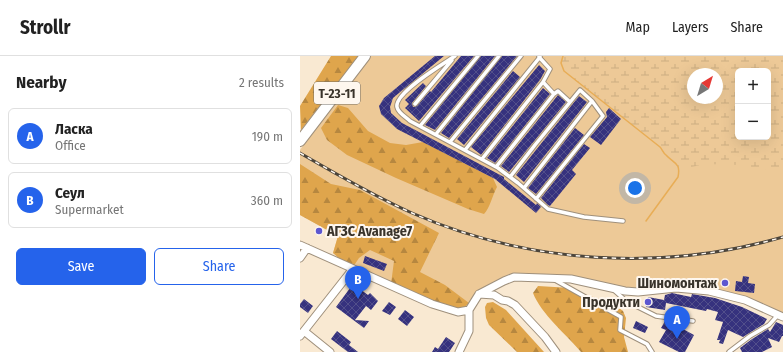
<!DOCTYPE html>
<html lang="en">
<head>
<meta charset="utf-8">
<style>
  :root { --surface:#fff; --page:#f6f6f6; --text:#222; --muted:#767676; --line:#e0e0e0; --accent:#2563eb }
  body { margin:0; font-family:"Fira Sans Condensed",sans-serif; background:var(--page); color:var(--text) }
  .controls { position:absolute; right:12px; top:12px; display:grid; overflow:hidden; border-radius:6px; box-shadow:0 4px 16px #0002 }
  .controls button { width:36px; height:36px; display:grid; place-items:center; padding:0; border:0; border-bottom:1px solid var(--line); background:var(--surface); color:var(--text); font:20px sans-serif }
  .compass { position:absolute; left:387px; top:12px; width:36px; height:36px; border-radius:50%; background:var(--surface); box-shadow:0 4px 16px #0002; rotate:38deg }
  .you { position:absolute; left:335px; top:132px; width:14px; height:14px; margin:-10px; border:3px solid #fff; border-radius:50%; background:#1a73e8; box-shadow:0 0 0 6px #1a73e833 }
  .badge { display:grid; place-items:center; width:26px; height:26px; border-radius:50%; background:var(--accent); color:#fff; font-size:13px; font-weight:700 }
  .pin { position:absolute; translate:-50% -33px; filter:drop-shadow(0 1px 2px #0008) }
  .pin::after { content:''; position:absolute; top:21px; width:14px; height:12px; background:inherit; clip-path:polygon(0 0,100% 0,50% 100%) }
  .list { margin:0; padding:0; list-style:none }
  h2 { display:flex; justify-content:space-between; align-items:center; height:52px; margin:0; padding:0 16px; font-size:17px }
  h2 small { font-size:13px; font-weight:400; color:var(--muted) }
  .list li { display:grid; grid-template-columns:26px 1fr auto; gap:12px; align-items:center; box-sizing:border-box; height:56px; margin:0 8px 8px; padding:0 8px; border:1px solid var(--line); border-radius:6px }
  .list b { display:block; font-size:15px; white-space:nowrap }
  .list p { margin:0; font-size:13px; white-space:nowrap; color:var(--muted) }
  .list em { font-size:13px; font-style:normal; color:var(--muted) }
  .actions { display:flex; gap:8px; padding:12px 16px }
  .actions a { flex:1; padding:9px 0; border:1px solid var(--accent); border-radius:6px; text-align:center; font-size:14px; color:var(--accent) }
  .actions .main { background:var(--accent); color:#fff }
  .map { position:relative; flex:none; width:483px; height:296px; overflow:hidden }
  header { display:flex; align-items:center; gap:24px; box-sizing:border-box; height:56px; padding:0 20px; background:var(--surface); border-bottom:1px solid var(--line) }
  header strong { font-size:19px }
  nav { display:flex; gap:22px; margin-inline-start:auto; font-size:14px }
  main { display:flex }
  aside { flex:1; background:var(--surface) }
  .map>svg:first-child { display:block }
  .grass { fill:#edc997; fill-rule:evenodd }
  .forest { fill:url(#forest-firs) }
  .wetland { fill:url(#wetland-marsh); fill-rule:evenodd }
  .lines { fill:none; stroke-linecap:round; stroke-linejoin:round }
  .stream { stroke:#e8ad56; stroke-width:1.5 }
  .building { fill:url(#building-cross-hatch) }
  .lane-casing { stroke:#9f907c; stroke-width:5.5 }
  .street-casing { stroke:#9f907c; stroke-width:9 }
  .primary-casing { stroke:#9f907c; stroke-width:12 }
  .lane { stroke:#fff; stroke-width:3.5 }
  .street { stroke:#fff; stroke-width:7 }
  .primary { stroke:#fff; stroke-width:10 }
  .rail-casing { stroke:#4c453b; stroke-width:3 }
  .rail { stroke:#fef7ef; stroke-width:1.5; stroke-dasharray:4.5; stroke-linecap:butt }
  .poi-dot { fill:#5d57d0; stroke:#fef7ef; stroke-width:1.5 }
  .labels { text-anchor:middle; stroke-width:4; stroke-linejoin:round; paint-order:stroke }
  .shield { fill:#fef7ef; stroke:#746e65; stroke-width:1 }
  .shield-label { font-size:13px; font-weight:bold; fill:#39332a }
  .poi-label { font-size:14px; font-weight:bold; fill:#39332a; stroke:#fef7ef; text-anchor:end }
</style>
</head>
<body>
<header>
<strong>Strollr</strong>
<nav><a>Map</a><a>Layers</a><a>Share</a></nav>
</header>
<main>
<aside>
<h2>Nearby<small>2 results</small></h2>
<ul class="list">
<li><span class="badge">A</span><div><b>Ласка</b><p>Office</p></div><em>190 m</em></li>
<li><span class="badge">B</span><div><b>Сеул</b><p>Supermarket</p></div><em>360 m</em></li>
</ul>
<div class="actions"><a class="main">Save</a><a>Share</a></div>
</aside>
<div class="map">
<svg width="483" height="296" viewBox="0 0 483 296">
  <defs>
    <pattern id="forest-firs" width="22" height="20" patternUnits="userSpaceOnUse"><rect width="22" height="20" fill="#dfa54c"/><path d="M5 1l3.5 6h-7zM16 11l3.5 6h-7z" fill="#b6873f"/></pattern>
    <pattern id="wetland-marsh" width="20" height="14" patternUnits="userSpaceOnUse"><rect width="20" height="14" fill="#edc997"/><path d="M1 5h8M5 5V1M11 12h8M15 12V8" fill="none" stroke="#ccad82"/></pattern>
    <pattern id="building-cross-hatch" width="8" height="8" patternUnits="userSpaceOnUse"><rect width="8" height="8" fill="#36327e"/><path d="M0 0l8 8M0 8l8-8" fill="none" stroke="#524f8b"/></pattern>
  </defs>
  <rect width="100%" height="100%" fill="#f9e9d2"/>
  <path class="grass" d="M68,0h415v258l-55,-21 -90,-3 -125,-15 -36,18 -12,14 -5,2 -107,-42 -20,-14 5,-17 -38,-21v-65zM438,15h30v66h-30zM393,18h24v24h-24z"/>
  <path class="forest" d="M31,0h28l-58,74 -1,-24z
    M38,49l10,3 20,23 22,12 16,2 17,-3 70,36 4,9c-5,9 -7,21 -13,27l-16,-5 -72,-31 -49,-23 -20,-15 -6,-12z
    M0,108l31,20 29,6 79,43 -19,39 25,13 24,18c-6,7 -11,6 -19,5l-59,-24 3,-23 -24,-11 -11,8 -6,9 -9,-4 -11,-10 5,-17 -38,-21z
    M238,230l33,2 8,6 19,4 14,5 11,8 3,7 -2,19 4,15h-47c-14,-17 -40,-38 -48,-59z
    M193,246l13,8 38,42h-27l-28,-27 -3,-7 -1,-11 2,-4z"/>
  <path class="wetland" d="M255,0h228v116l-43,-7 -35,-1 -26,6 -2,-7 -11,-8 -6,-8 -89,-70 -13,-15zM438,15h30v66h-30zM393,18h24v24h-24z"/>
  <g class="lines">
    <path class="stream" d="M263,0l-2,7 3,8 96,76c2,2 3,6 6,8 8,9 15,7 12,22l-32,44"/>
  </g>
  <path class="building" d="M135,0h9l-51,42 -3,9 1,6 11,10 102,54v2l32,26 1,-2 4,4 -5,6 -41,-34 -98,-50 -16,-15 -2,-8 5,-8z
    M161,0h13l-55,65 -14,-13 4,-4 -4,-4 18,-17 3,3 -14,17 1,4 4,-1 13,-15 1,1z
    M181,0h14l-60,74 -10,-5z
    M202,0h15l-68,82 -8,-5z
    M239,9l6,6 -5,9 -59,75 -1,-1 -9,-7z
    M213,15l7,6 -56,68 -7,-6z
    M243,32l7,6 -55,69 -8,-5z
    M258,39l8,7 -57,70 -8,-6z
    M279,40l8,6 -63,80 -8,-7z
    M309,52l12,11 -20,26 -11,-8 17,-20 -1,-5z
    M275,72l9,7 -48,59 -8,-6z
    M284,88l6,4 -18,22 4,4 -26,32 -2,-1 -7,-7z
    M65,200l22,8 -3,7 -21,-8z
    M443,220l6,1 -1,6 7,1 -1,9 -19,-2 1,-10 6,1z
    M53,228l15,11 2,-2 8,8 -7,9 -5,-4 -11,14 14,1 -5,7 -28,-21z
    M372,237l19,4 1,-3 23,4 27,9 25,12 -3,5 -21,13 -15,-7 -5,14 -4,-1 1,-3h-3l6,-18 -8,-2 3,-8 -11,-3 -1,2 -40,-8 -1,7 -19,-3 2,-10 16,3 1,-5z
    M4,243l9,7 -5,7 -8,-6v-3z
    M89,246l7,5 -6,8 -8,-4z
    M105,254l9,7 -7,9 -9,-7z
    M336,265l12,6 -3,6 -12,-5z
    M365,265l4,2 1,-1 24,13 -9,17h-6l-20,-10 7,-12 -5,-2z
    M476,266l7,3v11h-1l-3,6 -11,-4 4,9 -10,5h-20l-2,-4 12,-9 16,-10 2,3z
    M37,275l14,11 -2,3 9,7h-10l-17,-13z
    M146,281l9,6 -6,9h-17l3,-5 3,2z"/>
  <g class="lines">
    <defs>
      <path id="lane" d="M155,0c-12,8 -61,37 -58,51 1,6 9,10 13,14l88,47 20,15 30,26 36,8 39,4
        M239,1l11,12 -7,13 11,12 4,-3 12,11
        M115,48l37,-44
        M120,70l58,-70
        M136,78l63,-78
        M150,86l71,-86
        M165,94l75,-93
        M182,103l61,-77
        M196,111l58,-73
        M210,121l25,-32 45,-55 12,11 11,15 -67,83
        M224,132l68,-87
        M255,224l66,37 -1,13 27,14 5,8
        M315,235l11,10 30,15 37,5
        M429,296l21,-16 19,-11 9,-10"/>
      <path id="street" d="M0,189l132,59 26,8 11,-2 10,-16 25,-13 10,-4 29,1 28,1 54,12 13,1 38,-4 33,3 36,9 38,17
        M0,202l7,-10
        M179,238l15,1 8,5 6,1 7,4 30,32 11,15
        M4,275l26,21
        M0,280l52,-66
        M159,296l10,-21v-21"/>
      <path id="primary" d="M0,85l65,-85"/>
    </defs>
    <use href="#lane" class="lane-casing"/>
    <use href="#street" class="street-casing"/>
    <use href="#primary" class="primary-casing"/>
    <use href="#lane" class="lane"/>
    <use href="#street" class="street"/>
    <use href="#primary" class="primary"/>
    <defs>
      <path id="rail" d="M0,97c36,21 74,43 112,60 116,51 250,59 371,24"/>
    </defs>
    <use href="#rail" class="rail-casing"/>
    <use href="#rail" class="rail"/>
  </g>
  <g class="poi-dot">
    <circle cx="19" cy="175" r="4"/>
    <circle cx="425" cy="227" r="4"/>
    <circle cx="348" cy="246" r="4"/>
  </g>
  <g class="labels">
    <rect class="shield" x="14" y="26" width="46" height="22" rx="3"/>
    <g class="shield-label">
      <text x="37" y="42">Т-23-11</text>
    </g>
    <g class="poi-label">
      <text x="27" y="180" text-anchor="start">АГЗС Avanage7</text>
      <text x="417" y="232">Шиномонтаж</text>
      <text x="340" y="251">Продукти</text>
    </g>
  </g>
</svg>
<div class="controls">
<button>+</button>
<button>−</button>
</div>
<svg class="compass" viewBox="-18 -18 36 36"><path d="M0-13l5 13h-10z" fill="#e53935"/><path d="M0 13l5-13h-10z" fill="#767676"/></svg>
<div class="you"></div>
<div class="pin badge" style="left:377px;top:283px">A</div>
<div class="pin badge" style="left:58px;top:243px">B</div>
</div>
</main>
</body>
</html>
